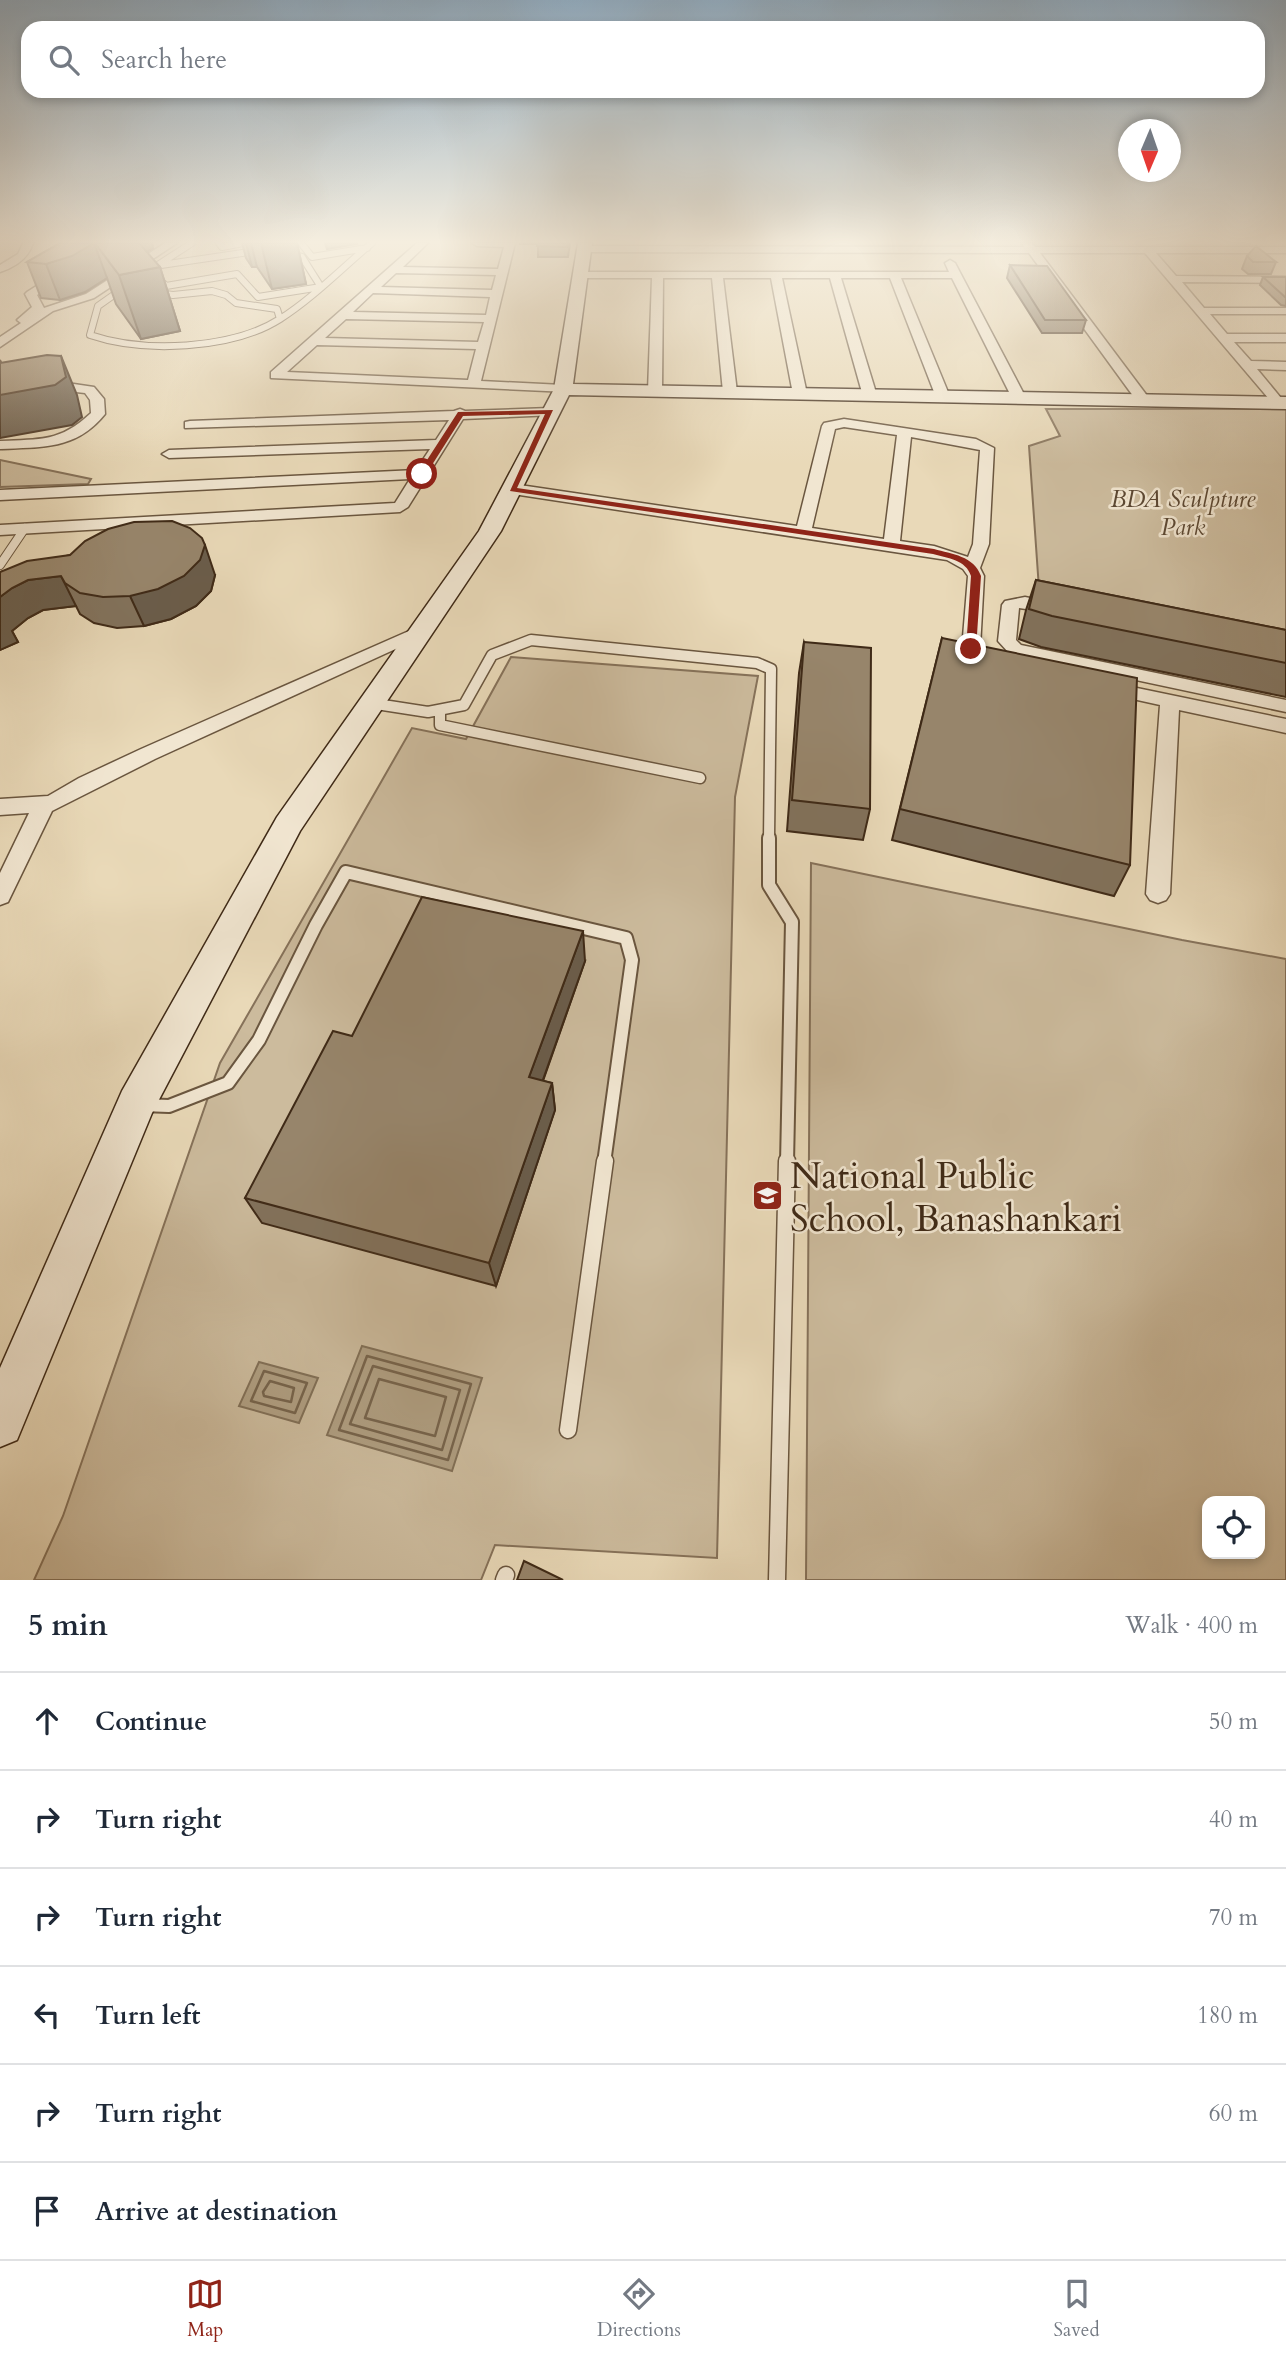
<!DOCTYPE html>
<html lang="en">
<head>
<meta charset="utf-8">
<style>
  :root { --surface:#fff; --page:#f6f6f7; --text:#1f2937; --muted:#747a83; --line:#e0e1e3; --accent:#8f2418 }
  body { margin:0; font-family:Cardo,serif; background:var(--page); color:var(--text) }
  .controls { position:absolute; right:21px; bottom:21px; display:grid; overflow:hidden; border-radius:14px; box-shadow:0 4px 10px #0003 }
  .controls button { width:63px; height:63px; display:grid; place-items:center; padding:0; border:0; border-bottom:2px solid var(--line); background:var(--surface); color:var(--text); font:35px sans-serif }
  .compass { position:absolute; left:1118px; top:119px; width:63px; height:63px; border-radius:50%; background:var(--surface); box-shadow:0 4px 10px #0003; rotate:182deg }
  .stop { position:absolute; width:21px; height:21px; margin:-16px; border:5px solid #8f2418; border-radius:50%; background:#fff }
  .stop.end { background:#8f2418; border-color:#fff; box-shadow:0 2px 7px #0008 }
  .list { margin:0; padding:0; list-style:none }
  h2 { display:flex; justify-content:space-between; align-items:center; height:91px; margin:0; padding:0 28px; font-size:30px }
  h2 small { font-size:23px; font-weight:400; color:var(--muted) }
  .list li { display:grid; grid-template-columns:46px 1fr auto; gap:21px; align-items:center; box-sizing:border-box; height:98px; padding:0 28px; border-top:2px solid var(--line) }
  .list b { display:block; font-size:26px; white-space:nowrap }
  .list em { font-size:23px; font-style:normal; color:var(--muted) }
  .icon { flex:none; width:38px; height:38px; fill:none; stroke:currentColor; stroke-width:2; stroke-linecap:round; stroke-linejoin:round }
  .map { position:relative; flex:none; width:1286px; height:1580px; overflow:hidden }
  .search { position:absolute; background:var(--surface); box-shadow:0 4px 10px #0003; left:21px; right:21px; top:21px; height:77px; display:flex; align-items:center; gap:18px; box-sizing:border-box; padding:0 24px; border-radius:21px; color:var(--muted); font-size:26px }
  .sheet { height:679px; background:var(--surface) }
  nav { display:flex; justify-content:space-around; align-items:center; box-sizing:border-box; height:98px; border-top:2px solid var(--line); background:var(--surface); font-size:19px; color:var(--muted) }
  nav a { display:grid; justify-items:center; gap:4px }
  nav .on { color:var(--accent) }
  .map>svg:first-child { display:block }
  .green { fill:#ccbb9d; stroke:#86725a; stroke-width:2; fill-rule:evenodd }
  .water { fill:#af9e81; stroke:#827057; stroke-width:2 }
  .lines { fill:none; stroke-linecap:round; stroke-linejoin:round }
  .shore { stroke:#77644c; stroke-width:2.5 }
  .lane-far4-casing { stroke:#6a563f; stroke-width:8 }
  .lane-far3-casing { stroke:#6a563f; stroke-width:10 }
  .lane-far2-casing { stroke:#6a563f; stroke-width:13 }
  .lane-far1-casing { stroke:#6a563f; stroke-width:16 }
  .lane-casing { stroke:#6a563f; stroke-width:19 }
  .street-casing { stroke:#6a563f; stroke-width:3 }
  .secondary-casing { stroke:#3f2a17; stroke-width:3 }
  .lane-far4 { stroke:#f1e6d1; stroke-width:6 }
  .lane-far3 { stroke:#f1e6d1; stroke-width:8 }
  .lane-far2 { stroke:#f1e6d1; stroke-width:10 }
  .lane-far1 { stroke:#f1e6d1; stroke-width:12 }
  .lane { stroke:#f1e6d1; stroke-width:16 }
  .street { fill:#f1e6d1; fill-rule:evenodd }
  .secondary { fill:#f1e6d1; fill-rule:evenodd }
  .wall { fill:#82725c; stroke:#3f2a17; stroke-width:2 }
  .shaded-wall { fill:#6a5d4b; stroke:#3f2a17; stroke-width:2 }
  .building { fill:#97856b; stroke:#3f2a17; stroke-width:2 }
  .route { fill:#8f2418 }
  .labels { text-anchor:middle; stroke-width:5; stroke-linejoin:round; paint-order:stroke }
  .far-park-label { font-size:24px; font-style:italic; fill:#5b4732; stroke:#f1e6d1 }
  .near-poi-label { font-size:37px; fill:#3f2a17; stroke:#f1e6d1; text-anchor:start }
</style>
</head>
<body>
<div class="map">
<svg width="1286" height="1580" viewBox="0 0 1286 1580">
  <rect width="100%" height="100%" fill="#e9d9b8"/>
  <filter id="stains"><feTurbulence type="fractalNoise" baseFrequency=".00286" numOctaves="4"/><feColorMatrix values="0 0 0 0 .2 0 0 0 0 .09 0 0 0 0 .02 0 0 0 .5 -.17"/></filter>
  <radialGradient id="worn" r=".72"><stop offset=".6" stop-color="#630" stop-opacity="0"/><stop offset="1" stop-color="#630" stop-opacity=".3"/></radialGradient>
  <path class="green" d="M1046,409h240v231l-247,-51 -10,-143 31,-10z
    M0,460l91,19 -3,5 -88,3z
    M511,657l247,19 -23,121 -18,761 -222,-13 -14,35h-447l29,-64 157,-453 192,-335 54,11z
    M811,863l371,77 104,19v621h-480zM1207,1501h53v53h-53z"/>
  <path class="water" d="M362,1346l120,32 -30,93 -125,-36z
    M259,1362l59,16 -19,45 -60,-17z"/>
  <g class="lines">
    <path class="shore" d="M367,1356l104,28 -23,76 -109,-30z
      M373,1366l87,24 -18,60 -92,-26z
      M264,1371l43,12 -12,30 -44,-12z
      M379,1379l67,18 -11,39 -70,-18z
      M270,1381l24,7 -3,14 -27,-6 -1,-4z"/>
    <defs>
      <path id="lane-far4" d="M219,243l3,4 21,-4
        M301,243l11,14 55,-9
        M161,265l95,-14
        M147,272l45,-29
        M157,277l9,9 71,-12 21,23 63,-10 -19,-30 -16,-4
        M125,287l-27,19 -8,29c53,18 141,15 190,-16 33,-21 62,-51 92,-76
        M157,293l16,2 39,-4 14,4 10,8 41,6 3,10"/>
      <path id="lane-far3" d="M0,565l25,-37"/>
      <path id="lane-far2" d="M370,703l58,9 36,-7 28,-50 39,-15 226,23 14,6 -2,170
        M440,713v12l260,53"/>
      <path id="lane-far1" d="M769,838v47l23,37 -5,241
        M142,1105l27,1 59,-23 31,-43 57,-115 30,-53 280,66 6,22 -28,203"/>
      <path id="lane" d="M568,1430l37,-269
        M504,1580l2,-5
        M777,1580l10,-419"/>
      <path id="street" d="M23,243h10c-5,16 -18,24 -33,29v-7l18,-11z
        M104,243h13l-80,52 7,13 42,-14 79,-51h12l-83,55 -41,13 -53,36v-10l21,-14 -4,-3 15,-13 -7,-13 2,-2z
        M417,243h11l-25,24 95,2 6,-22 -27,-1 -5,-3h43l-34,138 82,4 7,4 -2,3 -297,-14v-6zM396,273l100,2 -4,15 -111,-3zM373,293l117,4 -4,18 -133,-3zM346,319l138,3 -6,20 -153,-4zM317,345l159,4 -8,31 -181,-8z
        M1022,243h10l3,4h251v6h-130l20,23 110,1v6l-104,-1 22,26h82v6h-76l17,20h59v8h-52l17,19 35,1v8l-29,-1 29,35 -11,2 -130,-153h-105l111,148 -7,4 -5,-1 -110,-151 -445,-1 -5,-3 5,-3 440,1z
        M950,260l5,3 71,135 -2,3h-10l-2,-3 -60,-120h-51l49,119 -7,4 -7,-4 -46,-119h-49l36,118 -7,4 -7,-4 -33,-118h-48l25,116 -7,4 -7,-4 -22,-116h-48l14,114 -7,4 -7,-4 -11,-114h-49l-1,113 -7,4 -7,-4 4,-113h-70l-5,-3 5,-3h367l-4,-9z
        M0,373l27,4 6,8 34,-2 27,4 10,12 1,15c-29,36 -63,33 -105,35v-8c41,-2 60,1 91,-28l-1,-13 -5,-7 -18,-2 -38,2 -5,-1 -6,-9 -18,-2z
        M550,408l5,1v6l-92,4 -55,88 -8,5 -400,23v-10l395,-22 15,-24 -410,21v-10l416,-20 14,-21 -261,9 -7,-4 7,-4 267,-10 13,-20 -264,8v-6l5,-1 264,-10 6,-2 5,2z
        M844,419l132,20 18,9 -5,96 -9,24 4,8 -4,72 20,15 -2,4c-15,4 -28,-7 -36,-18l6,-73 -5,-7 -16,-9 -434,-66 -8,-5 8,-5 284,42 25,-100 2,-3zM844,427l53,8 -13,104 -72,-11 23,-99zM911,437l69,13 -7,94 -5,13 -34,-11 -34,-5z
        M1025,597l35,7 3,4 -9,5 -35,-5 -3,32 5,5 265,55v12l-277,-59 -11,-12 4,-36 3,-4z
        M418,627l6,1 3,4 -3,4 -269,123 -103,52 -44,91 -8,3v-32l29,-60 -29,2v-16l48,-3 31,-18 62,-29z
        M1108,682l178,37v14l-107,-23 -9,184 -4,6 -8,3 -8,-3 -4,-6 14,-189 -59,-13 -2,-4 2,-4z"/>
      <path id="secondary" d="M578,243h14l-19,141 713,13v12l-717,-14 -68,136 -201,300 -148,282 -135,327 -17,7v-79l122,-277 155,-274 202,-286 75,-142z"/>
    </defs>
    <use href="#lane-far4" class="lane-far4-casing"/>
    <use href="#lane-far3" class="lane-far3-casing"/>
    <use href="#lane-far2" class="lane-far2-casing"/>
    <use href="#lane-far1" class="lane-far1-casing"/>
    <use href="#lane" class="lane-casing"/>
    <use href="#street" class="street-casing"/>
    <use href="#secondary" class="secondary-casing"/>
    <use href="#lane-far4" class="lane-far4"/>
    <use href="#lane-far3" class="lane-far3"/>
    <use href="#lane-far2" class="lane-far2"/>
    <use href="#lane-far1" class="lane-far1"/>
    <use href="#lane" class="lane"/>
    <use href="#street" class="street"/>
    <use href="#secondary" class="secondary"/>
  </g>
  <path class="wall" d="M60,243h92l1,5 -7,4 14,15 20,64 -39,8 -25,-35 -9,-26 -22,14 -25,8 -19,-2 -14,-36z
    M242,243h55l9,41 -34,5 -15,-22h-5l-6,-9z
    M520,243h50l-2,14h-30v-13h-18z
    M1247,256l29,6 -5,12h-23l-6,-5z
    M1010,265l76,55 -4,13h-40l-35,-55z
    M1263,277h23v29l-5,-1 -21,-20z
    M70,555l145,20 -4,16 -15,15 -25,13 -27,7 -27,2 -23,-5 -14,-9 -4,-8 -33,4 -15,8 -16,13 6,11 -18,8v-78z
    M1036,580l250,50v67l-245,-50 -22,-8 7,-29z
    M942,638l188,227 -16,31 -222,-56z
    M804,642l66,167 -7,31 -76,-9 12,-158z
    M585,961l-42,120 9,2 3,27 -59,176 -234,-63 -17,-25 107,-162z"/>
  <path class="shaded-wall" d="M94,243l13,35 -22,14 -25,8 -14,-36z
    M95,243h57l1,5 -37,23z
    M246,243h5l6,24h-5z
    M261,243h36l9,41 -34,5z
    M325,243h32v1l-30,5z
    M160,267l20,64 -39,8 -22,-64z
    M61,356l16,39 5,22 -10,8 -72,13v-78l11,25z
    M205,545l10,30 -4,16 -15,15 -25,13 -27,7 -14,-30z
    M61,576l15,30 -33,4 -15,8 -16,13 6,11 -18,8v-53l12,-9 16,-8z
    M583,931l2,30 -51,144 -5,-28z
    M552,1083l3,27 -59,176 -7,-23z"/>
  <path class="building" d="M60,243h34l-22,13 -26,8 -19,-2z
    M95,243h44l21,24 -41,8z
    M538,243h30l-1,4 -30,-1z
    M1256,246l20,16h-23l-6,-6z
    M1010,265l37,1 39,54h-41z
    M1263,277h23v20h-1z
    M47,355l14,1 5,21 -11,8 -55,10v-32z
    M172,521l18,7 12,10 3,7 -5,15 -16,16 -26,13 -28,7 -27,1 -23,-4 -15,-10 -4,-7 -33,4 -16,8 -12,9v-25l27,-11 43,-6 15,-14 23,-12 26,-7z
    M1036,580l250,50v33l-234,-47 -23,-7z
    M942,638l195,40 -7,187 -230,-56z
    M804,642l67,6 -1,161 -78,-9z
    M422,897l161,34 -54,146 23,6 -63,180 -244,-65 88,-167 19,5z
    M524,1561l39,19h-46z"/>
  <linearGradient id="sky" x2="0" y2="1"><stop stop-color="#91abbf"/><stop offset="0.52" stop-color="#f5eedf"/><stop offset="1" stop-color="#f5eedf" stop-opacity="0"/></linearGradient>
  <rect width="1286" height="465" fill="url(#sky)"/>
  <path class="route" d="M553,410l-36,78 417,61c18,5 40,7 47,27l-5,73 -5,3 -5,-3 5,-73c-5,-16 -23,-18 -38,-22l-423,-63 35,-77 -82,2 -38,60 -7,-2 40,-62z"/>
  <defs>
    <symbol id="school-square" viewBox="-11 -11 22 22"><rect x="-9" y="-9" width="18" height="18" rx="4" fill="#8f2418" stroke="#f1e6d1"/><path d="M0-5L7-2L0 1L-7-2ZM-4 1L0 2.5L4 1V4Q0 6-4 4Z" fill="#fff"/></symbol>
  </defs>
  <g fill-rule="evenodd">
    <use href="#school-square" x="750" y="1178" width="35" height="35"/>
  </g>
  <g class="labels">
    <g class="far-park-label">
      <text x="1183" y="507">BDA Sculpture<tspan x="1183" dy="28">Park</tspan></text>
    </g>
    <g class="near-poi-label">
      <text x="790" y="1188">National Public<tspan x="790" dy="43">School, Banashankari</tspan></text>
    </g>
  </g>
  <rect width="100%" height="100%" filter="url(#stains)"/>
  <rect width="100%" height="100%" fill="url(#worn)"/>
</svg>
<div class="controls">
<button><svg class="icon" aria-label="locate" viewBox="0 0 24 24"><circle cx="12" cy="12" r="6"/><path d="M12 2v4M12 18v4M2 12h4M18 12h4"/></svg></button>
</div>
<svg class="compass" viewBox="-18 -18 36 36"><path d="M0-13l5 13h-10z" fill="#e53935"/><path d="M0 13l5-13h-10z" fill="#747a83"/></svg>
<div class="stop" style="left:422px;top:474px"></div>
<div class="stop end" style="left:971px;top:649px"></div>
<div class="search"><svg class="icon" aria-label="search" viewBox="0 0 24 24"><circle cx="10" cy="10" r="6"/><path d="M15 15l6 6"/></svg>Search here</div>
</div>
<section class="sheet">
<h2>5 min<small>Walk · 400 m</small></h2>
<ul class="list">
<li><svg class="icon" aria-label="ahead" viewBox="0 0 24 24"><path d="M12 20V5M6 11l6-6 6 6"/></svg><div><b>Continue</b></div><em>50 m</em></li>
<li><svg class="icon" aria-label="right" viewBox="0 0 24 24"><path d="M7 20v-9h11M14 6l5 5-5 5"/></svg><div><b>Turn right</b></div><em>40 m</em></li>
<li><svg class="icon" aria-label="right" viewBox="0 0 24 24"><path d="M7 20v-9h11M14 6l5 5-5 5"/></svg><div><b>Turn right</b></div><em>70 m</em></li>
<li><svg class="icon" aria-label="left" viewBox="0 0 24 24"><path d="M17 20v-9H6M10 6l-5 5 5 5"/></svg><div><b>Turn left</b></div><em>180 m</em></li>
<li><svg class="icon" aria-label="right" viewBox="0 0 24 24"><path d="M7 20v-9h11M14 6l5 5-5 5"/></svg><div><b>Turn right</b></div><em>60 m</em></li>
<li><svg class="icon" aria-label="arrive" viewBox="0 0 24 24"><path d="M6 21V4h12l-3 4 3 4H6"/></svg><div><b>Arrive at destination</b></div></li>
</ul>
</section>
<nav>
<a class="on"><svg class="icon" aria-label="map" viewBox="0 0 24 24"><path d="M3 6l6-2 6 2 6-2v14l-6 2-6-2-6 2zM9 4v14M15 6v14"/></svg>Map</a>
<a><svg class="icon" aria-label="directions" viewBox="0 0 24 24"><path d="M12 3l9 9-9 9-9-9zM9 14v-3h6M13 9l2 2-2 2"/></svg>Directions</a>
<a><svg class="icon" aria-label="saved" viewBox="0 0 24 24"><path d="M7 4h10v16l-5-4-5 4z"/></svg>Saved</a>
</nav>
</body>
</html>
